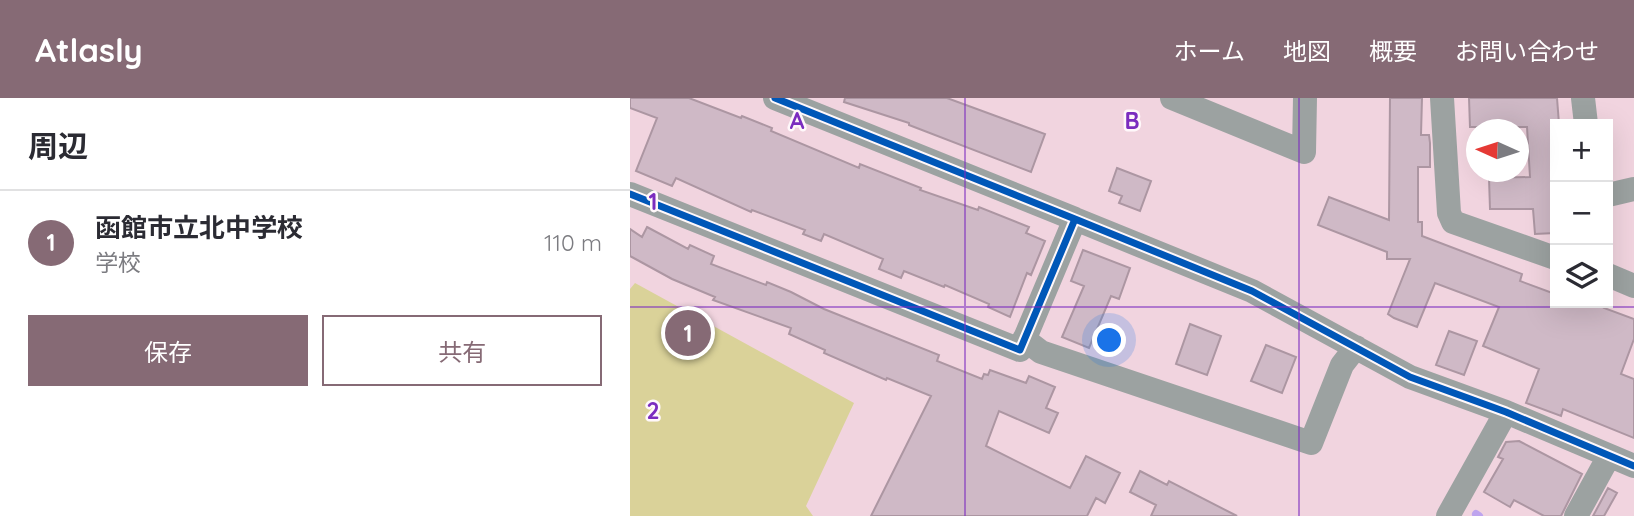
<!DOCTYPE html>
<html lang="ja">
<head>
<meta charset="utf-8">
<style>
  :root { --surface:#fff; --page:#f2f2f3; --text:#2b2b33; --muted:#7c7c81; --line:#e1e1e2; --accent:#866a75 }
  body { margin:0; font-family:Quicksand,"Noto Sans JP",sans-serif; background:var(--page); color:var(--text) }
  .controls { position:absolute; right:21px; top:21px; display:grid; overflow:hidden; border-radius:0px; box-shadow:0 7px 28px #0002 }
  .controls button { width:63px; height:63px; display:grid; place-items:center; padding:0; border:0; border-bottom:2px solid var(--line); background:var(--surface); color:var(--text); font:35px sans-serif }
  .compass { position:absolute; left:836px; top:21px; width:63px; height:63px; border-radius:50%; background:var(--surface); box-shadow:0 7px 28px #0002; rotate:273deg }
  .you { position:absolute; left:480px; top:243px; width:24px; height:24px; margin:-18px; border:5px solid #fff; border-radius:50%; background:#1a73e8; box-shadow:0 0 0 10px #1a73e833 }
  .badge { display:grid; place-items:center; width:46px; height:46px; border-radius:50%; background:var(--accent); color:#fff; font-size:23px; font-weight:700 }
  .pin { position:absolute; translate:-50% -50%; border:4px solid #fff; box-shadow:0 2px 7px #0006 }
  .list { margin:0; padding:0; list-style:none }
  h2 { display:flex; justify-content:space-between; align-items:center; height:91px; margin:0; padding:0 28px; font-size:30px }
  h2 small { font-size:23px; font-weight:400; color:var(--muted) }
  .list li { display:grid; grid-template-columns:46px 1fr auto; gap:21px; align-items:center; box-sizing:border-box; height:105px; padding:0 28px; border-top:2px solid var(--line) }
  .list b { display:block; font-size:26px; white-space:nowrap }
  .list p { margin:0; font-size:23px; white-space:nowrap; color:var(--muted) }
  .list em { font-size:23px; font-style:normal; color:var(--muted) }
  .actions { display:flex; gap:14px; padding:21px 28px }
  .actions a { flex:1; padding:16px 0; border:2px solid var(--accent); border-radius:0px; text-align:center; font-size:24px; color:var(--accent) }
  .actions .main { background:var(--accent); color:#fff }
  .icon { flex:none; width:38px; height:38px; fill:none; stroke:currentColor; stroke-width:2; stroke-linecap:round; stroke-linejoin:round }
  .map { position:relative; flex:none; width:1004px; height:418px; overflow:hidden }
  header { display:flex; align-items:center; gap:42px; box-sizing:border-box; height:98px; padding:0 35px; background:var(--accent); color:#fff }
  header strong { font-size:33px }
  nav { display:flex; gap:38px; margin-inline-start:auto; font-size:24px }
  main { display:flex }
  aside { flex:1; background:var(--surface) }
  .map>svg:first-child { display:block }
  .green { fill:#dad299 }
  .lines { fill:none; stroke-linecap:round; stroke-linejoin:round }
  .stream { stroke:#bea4ee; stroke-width:8 }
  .building { fill:#cfb9c6; stroke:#ac96a2; stroke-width:2 }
  .minor { stroke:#9ca2a1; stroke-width:24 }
  .cycleway-casing { stroke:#fff8fa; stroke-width:11 }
  .cycleway { stroke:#0057b8; stroke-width:7 }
  .grid { fill:none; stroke:#7b2cbf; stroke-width:2; stroke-opacity:0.55 }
  .grid-label { font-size:23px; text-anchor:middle; font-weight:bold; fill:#7b2cbf; stroke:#fff8fa; stroke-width:5; stroke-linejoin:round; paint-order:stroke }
</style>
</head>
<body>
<header>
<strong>Atlasly</strong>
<nav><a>ホーム</a><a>地図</a><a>概要</a><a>お問い合わせ</a></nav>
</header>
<main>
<aside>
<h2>周辺<small></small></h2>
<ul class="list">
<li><span class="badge">1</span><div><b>函館市立北中学校</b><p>学校</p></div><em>110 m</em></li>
</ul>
<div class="actions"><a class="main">保存</a><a>共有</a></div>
</aside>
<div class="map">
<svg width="1004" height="418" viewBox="0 0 1004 418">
  <rect width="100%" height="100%" fill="#f1d4df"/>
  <path class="green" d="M5,185l219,120 -48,103 7,10h-183v-227z"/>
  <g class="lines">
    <path class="stream" d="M846,416l3,2"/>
  </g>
  <path class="building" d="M0,0h59l52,20 1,-2 30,12 -1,3 88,37 1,-4 61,24 -1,2 58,20 1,-3 50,20 -3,6 19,8 -14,34 -4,-2 -17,44 -22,-10 1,-3 -44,-19 -1,2 -40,-16 -3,7 -22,-9 4,-10 -59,-25 -3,7 -18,-7 2,-4 -53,-20 -1,2 -75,-34 -4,8 -36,-15 21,-53 -27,-10z
    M215,0h102l98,36 -14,38 -122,-47v-2l-65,-21z
    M760,0h32l-1,37h8l1,8v24h-12v55h4v14l100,38 -2,7 35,13v9h51l-2,5 30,11v20l-13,35 13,5v59l-71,-29 -2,7 -35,-13 13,-34 -56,-23 16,-39 -64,-24 -18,44 -23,-9 -6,-4 22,-55h-23v-7l-69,-27 11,-28 60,23z
    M839,0h88l2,26h-4v109l-20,1 -2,-25h-43l-1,-31 41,-1 -3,-50h-57z
    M487,70l34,13 -11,30 -21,-8 3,-7 -13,-5z
    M17,129l41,22 2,-4 24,11 -3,8 55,21 1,-3 24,10 33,17 115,46 -2,6 45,18 2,-5 4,1 2,-5 36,13 3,-7 26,11 -9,21 12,5 -9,20 -50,-22 -13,35 84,42 16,-32 34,17 -15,30 -9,-5 -9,18h-216l60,-120 -44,-18 -1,2 -62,-27 1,-3 -36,-16 2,-6 -78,-28 2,-3 -43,-18 -42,-23v-27l12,8z
    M453,152l47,18 -11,31 -8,-3 -22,52 -27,-11 22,-51 -13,-5z
    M560,226l31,12 -14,39 -31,-11z
    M819,233l28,10 -13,34 -28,-10z
    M636,247l30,12 -14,36 -31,-12z
    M889,343l63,33 -21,42h-17l-30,-16 -4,7 -26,-15 19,-33 -5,-2 8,-15z
    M510,373l27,14 2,-4 68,35h-86l5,-11 -26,-13z
    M978,390l9,5 -13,23h-11z"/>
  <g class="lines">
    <path class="minor" d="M542,0l132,54 1,-54
      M812,0l7,115 4,9 102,36
      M953,0l3,26
      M0,96l390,156 55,-131 -300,-121
      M978,97l26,-6
      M445,121l177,72 158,86 96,35 128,54
      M978,177l26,11
      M394,241l17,13 270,91 31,-78 14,-18
      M818,418l58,-104
      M946,418l33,-60"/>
    <defs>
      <path id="cycleway" d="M0,96l390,156 55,-131 -300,-121
        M445,121l177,72 158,86 96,35 128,54"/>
    </defs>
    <use href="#cycleway" class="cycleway-casing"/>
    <use href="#cycleway" class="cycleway"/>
  </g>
  <path class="grid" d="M335,0v418M669,0v418M0,209h1004"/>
  <g class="grid-label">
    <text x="167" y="31">A</text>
    <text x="502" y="31">B</text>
    <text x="23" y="112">1</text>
    <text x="23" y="321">2</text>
  </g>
</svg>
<div class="controls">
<button>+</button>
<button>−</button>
<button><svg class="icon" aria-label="layers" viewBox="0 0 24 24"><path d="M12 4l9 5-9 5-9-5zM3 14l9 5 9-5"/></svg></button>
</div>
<svg class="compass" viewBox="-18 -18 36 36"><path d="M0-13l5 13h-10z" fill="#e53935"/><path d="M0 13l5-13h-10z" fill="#7c7c81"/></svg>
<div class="you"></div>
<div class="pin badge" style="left:58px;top:235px">1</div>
</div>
</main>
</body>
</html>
